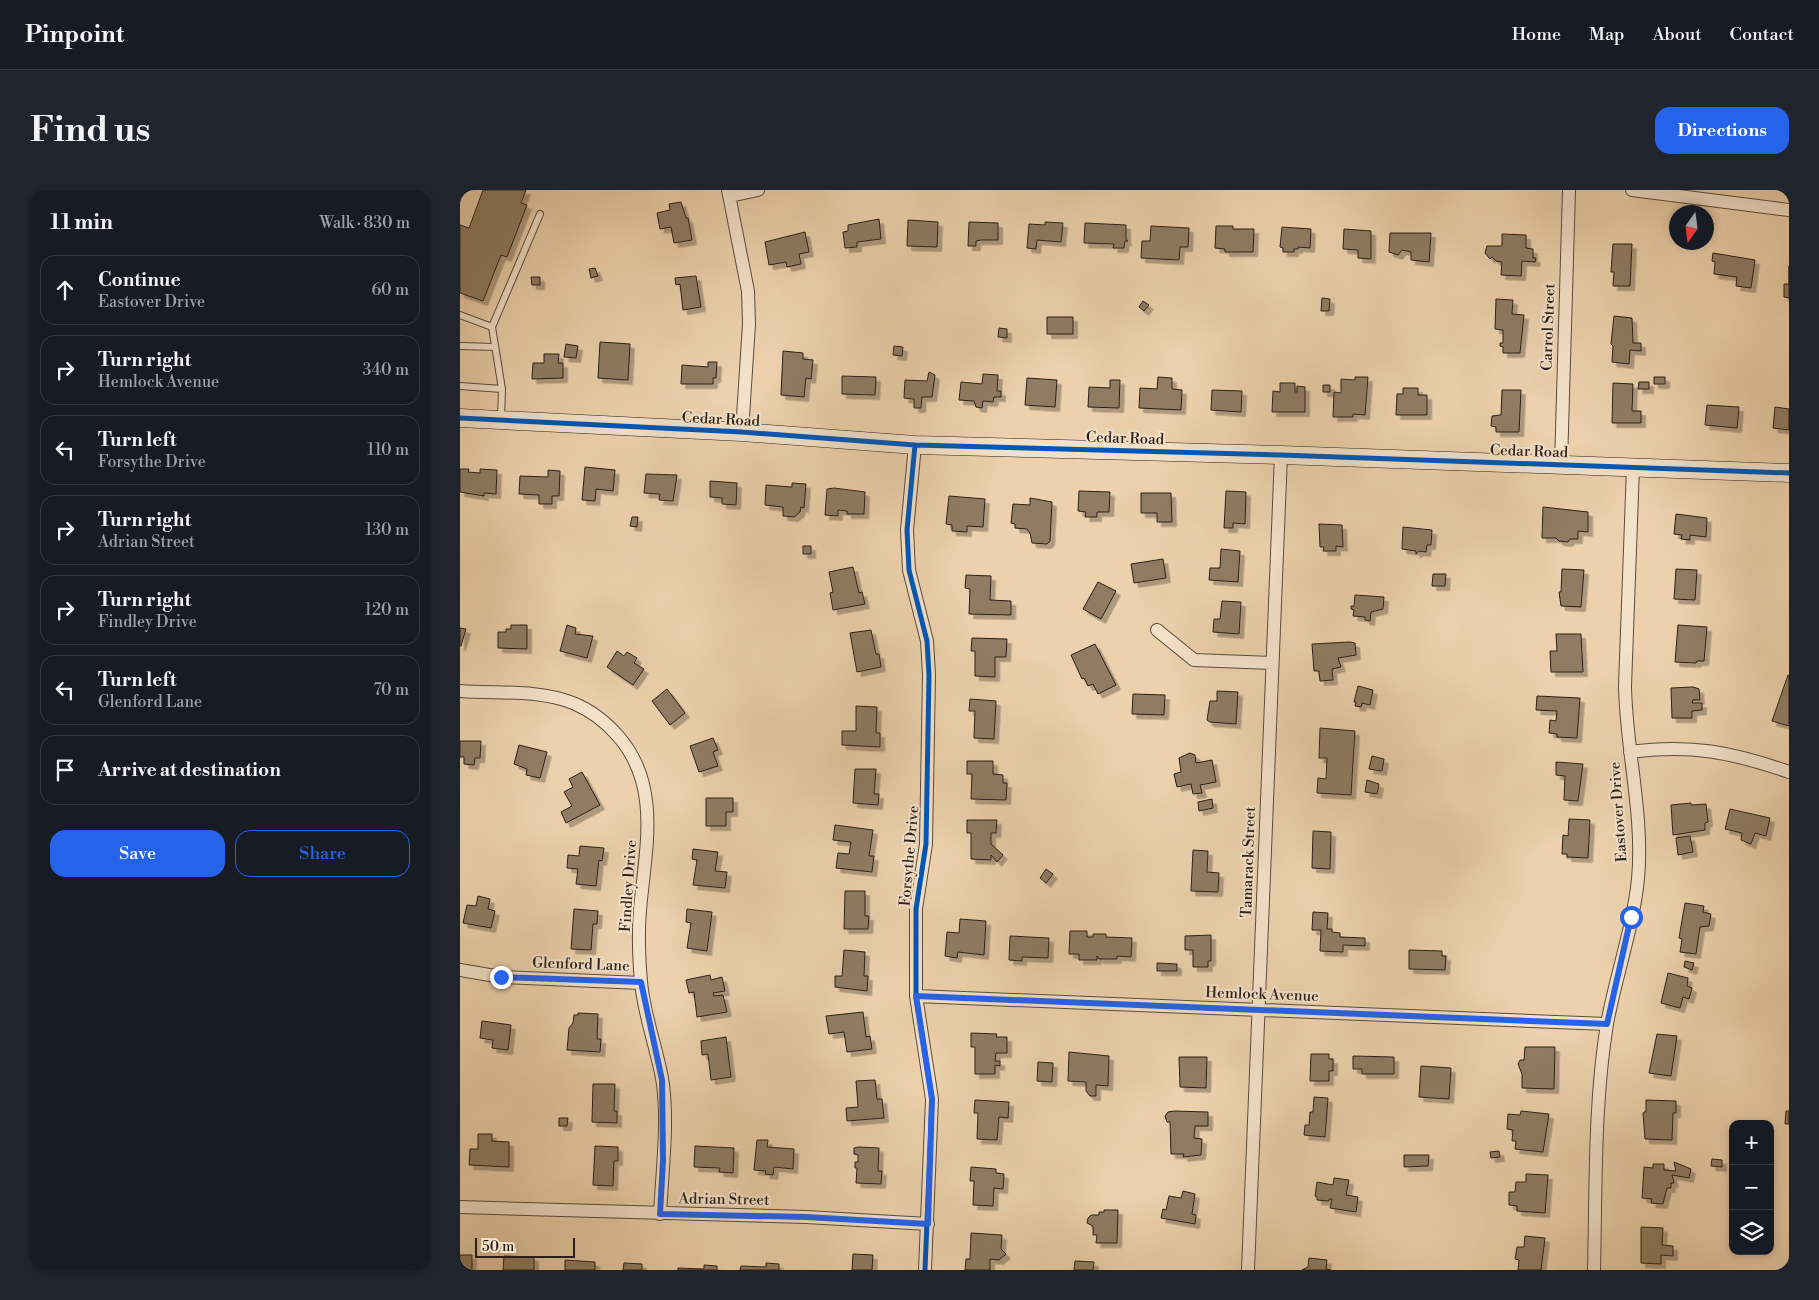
<!DOCTYPE html>
<html lang="en">
<head>
<meta charset="utf-8">
<style>
  :root { --surface:#171b24; --page:#20242c; --text:#f1f3f6; --muted:#9ea1a6; --line:#363941; --accent:#2563eb }
  body { margin:0; font-family:"Libre Bodoni",serif; background:var(--page); color:var(--text) }
  .controls { position:absolute; right:15px; bottom:15px; display:grid; overflow:hidden; border-radius:10px; box-shadow:0 2px 8px #0003 }
  .controls button { width:45px; height:45px; display:grid; place-items:center; padding:0; border:0; border-bottom:1px solid var(--line); background:var(--surface); color:var(--text); font:25px sans-serif }
  .compass { position:absolute; left:1209px; top:15px; width:45px; height:45px; border-radius:50%; background:var(--surface); box-shadow:0 2px 8px #0003; rotate:194deg }
  .scale { position:absolute; left:15px; bottom:12px; width:100px; box-sizing:border-box; padding-left:5px; border:2px solid #2b1f17; border-top:0; font-size:14px; line-height:18px; white-space:nowrap; color:#2b1f17; -webkit-text-stroke:4px #f3e1c9; paint-order:stroke }
  .stop { position:absolute; width:15px; height:15px; margin:-11px; border:4px solid #2563eb; border-radius:50%; background:#fff }
  .stop.end { background:#2563eb; border-color:#fff; box-shadow:0 1px 5px #0008 }
  .list { margin:0; padding:0; list-style:none }
  h2 { display:flex; justify-content:space-between; align-items:center; height:65px; margin:0; padding:0 20px; font-size:21px }
  h2 small { font-size:16px; font-weight:400; color:var(--muted) }
  .list li { display:grid; grid-template-columns:32px 1fr auto; gap:15px; align-items:center; box-sizing:border-box; height:70px; margin:0 10px 10px; padding:0 10px; border:1px solid var(--line); border-radius:15px }
  .list b { display:block; font-size:19px; white-space:nowrap }
  .list p { margin:0; font-size:16px; white-space:nowrap; color:var(--muted) }
  .list em { font-size:16px; font-style:normal; color:var(--muted) }
  .actions { display:flex; gap:10px; padding:15px 20px }
  .actions a { flex:1; padding:11px 0; border:1px solid var(--accent); border-radius:15px; text-align:center; font-size:18px; color:var(--accent) }
  .actions .main { background:var(--accent); color:#fff }
  .icon { flex:none; width:28px; height:28px; fill:none; stroke:currentColor; stroke-width:2; stroke-linecap:round; stroke-linejoin:round }
  .map { position:relative; flex:none; width:1329px; height:1080px; overflow:hidden; border-radius:15px }
  header { display:flex; align-items:center; gap:30px; box-sizing:border-box; height:70px; padding:0 25px; background:var(--surface); border-bottom:1px solid var(--line) }
  header strong { font-size:24px }
  nav { display:flex; gap:28px; margin-inline-start:auto; font-size:18px }
  .intro { display:flex; align-items:center; justify-content:space-between; box-sizing:border-box; height:120px; padding:0 30px }
  h1 { margin:0; font-size:35px }
  .button { padding:12px 22px; border-radius:15px; background:var(--accent); color:#fff; font-size:18px; font-weight:700 }
  main { display:flex; gap:30px; padding:0 30px }
  aside { flex:1; background:var(--surface); border-radius:15px; box-shadow:0 2px 8px #0003 }
  .map>svg:first-child { display:block }
  .building { fill:#8f7c64; stroke:#2b1f17; filter:url(#shadow) }
  .lines { fill:none; stroke-linecap:round; stroke-linejoin:round }
  .lane-casing { stroke:#5b4c3c; stroke-width:8 }
  .street-casing { stroke:#5b4c3c; stroke-width:14 }
  .secondary-casing { stroke:#2b1f17; stroke-width:19 }
  .lane { stroke:#f3e1c9; stroke-width:6 }
  .street { stroke:#f3e1c9; stroke-width:12 }
  .secondary { stroke:#f3e1c9; stroke-width:18 }
  .cycleway-casing { stroke:#f3e1c9; stroke-width:8 }
  .cycleway { stroke:#0057b8; stroke-width:5 }
  .route { stroke:#2563eb; stroke-width:6 }
  .labels { text-anchor:middle; stroke-width:4; stroke-linejoin:round; paint-order:stroke }
  .street-label { font-size:15px; fill:#2b1f17; stroke:#f3e1c9 }
</style>
</head>
<body>
<header>
<strong>Pinpoint</strong>
<nav><a>Home</a><a>Map</a><a>About</a><a>Contact</a></nav>
</header>
<div class="intro"><h1>Find us</h1><a class="button">Directions</a></div>
<main>
<aside>
<h2>11 min<small>Walk · 830 m</small></h2>
<ul class="list">
<li><svg class="icon" aria-label="ahead" viewBox="0 0 24 24"><path d="M12 20V5M6 11l6-6 6 6"/></svg><div><b>Continue</b><p>Eastover Drive</p></div><em>60 m</em></li>
<li><svg class="icon" aria-label="right" viewBox="0 0 24 24"><path d="M7 20v-9h11M14 6l5 5-5 5"/></svg><div><b>Turn right</b><p>Hemlock Avenue</p></div><em>340 m</em></li>
<li><svg class="icon" aria-label="left" viewBox="0 0 24 24"><path d="M17 20v-9H6M10 6l-5 5 5 5"/></svg><div><b>Turn left</b><p>Forsythe Drive</p></div><em>110 m</em></li>
<li><svg class="icon" aria-label="right" viewBox="0 0 24 24"><path d="M7 20v-9h11M14 6l5 5-5 5"/></svg><div><b>Turn right</b><p>Adrian Street</p></div><em>130 m</em></li>
<li><svg class="icon" aria-label="right" viewBox="0 0 24 24"><path d="M7 20v-9h11M14 6l5 5-5 5"/></svg><div><b>Turn right</b><p>Findley Drive</p></div><em>120 m</em></li>
<li><svg class="icon" aria-label="left" viewBox="0 0 24 24"><path d="M17 20v-9H6M10 6l-5 5 5 5"/></svg><div><b>Turn left</b><p>Glenford Lane</p></div><em>70 m</em></li>
<li><svg class="icon" aria-label="arrive" viewBox="0 0 24 24"><path d="M6 21V4h12l-3 4 3 4H6"/></svg><div><b>Arrive at destination</b></div></li>
</ul>
<div class="actions"><a class="main">Save</a><a>Share</a></div>
</aside>
<div class="map">
<svg width="1329" height="1080" viewBox="0 0 1329 1080">
  <defs>
    <filter id="shadow"><feDropShadow dx="4.5" dy="4.5" stdDeviation="0" flood-color="#0004"/></filter>
  </defs>
  <rect width="100%" height="100%" fill="#ecd1ac"/>
  <filter id="stains"><feTurbulence type="fractalNoise" baseFrequency=".004" numOctaves="4"/><feColorMatrix values="0 0 0 0 .2 0 0 0 0 .09 0 0 0 0 .02 0 0 0 .5 -.17"/></filter>
  <radialGradient id="worn" r=".72"><stop offset=".6" stop-color="#630" stop-opacity="0"/><stop offset="1" stop-color="#630" stop-opacity=".3"/></radialGradient>
  <path class="building" d="M23,0h43l-5,13 6,2 -20,52 -6,-2 -18,46 -23,-8v-68l9,3z
    M221,12l5,16h2l4,22 -18,3 -3,-16 -11,2 -3,-16 13,-3 -1,-6z
    M419,29l2,20 -24,3v5l-12,1 -2,-16 5,-1v-6z
    M448,30l30,2 -1,25 -30,-1z
    M509,32l29,1v17h-17l-5,1v5h-8z
    M585,32l18,1 -2,19 -24,-2 -1,9 -9,-1 2,-24 16,1z
    M625,33l41,2v14l2,2h-3l-1,7h-11l1,-4 -30,-1z
    M691,36l38,2 -1,19h-8l-1,13 -38,-2 1,-17h8z
    M756,36h17v3h21l-1,23h-28v-3l-10,-1z
    M822,37l29,2 -1,19 -12,-1v2h-4v3h-11v-4l-3,-1z
    M884,39l27,2v28l-13,-1v-8l-15,-1z
    M345,42l4,20 -10,2 2,10 -14,3 -1,-5 -17,3 -4,-23z
    M930,43h41l-2,29 -18,-2v-8l-4,-1 -5,-1 -4,5 -9,-3z
    M1042,44l24,1v13l7,1v9h3l-1,4 -13,-1 -1,15 -20,-1 1,-13 -6,-1 -4,-4 -2,2 -5,-6 2,-7h15z
    M1153,54h19l-2,42h-17l1,-14h-3z
    M1253,63l42,7 -4,28 -15,-2 1,-9 -23,-3 1,-12 -3,-1z
    M1329,76v32l-5,-1v-13h5z
    M135,78l3,8 -7,2 -2,-9z
    M236,86l5,31 -18,3 -3,-26 -4,1 -1,-7z
    M71,87h9v8h-8z
    M862,108l8,1 -1,12h-8z
    M1036,109l17,1 -1,14 12,1 -4,38h-17v-6l-3,-1v-3h3v-13l-8,-1z
    M683,111l6,4 -5,6 -5,-4z
    M1154,126l18,2 1,25h8v8l-11,-1 -1,14 -17,-2 1,-16 -2,-2z
    M587,127h26v17h-26z
    M539,138l8,1v9l-9,-1z
    M140,152l30,2 -2,36 -30,-2z
    M106,154l12,2 -2,12 -12,-1z
    M434,156l9,1 -1,9 -9,-1z
    M323,161l20,2v6l10,1 -2,19 -5,-1 -2,19 -23,-2z
    M84,164h15l-1,9h5v15l-31,1 1,-16h11z
    M248,172h9l-1,16h-3v6h-32l1,-19 26,2z
    M469,182l6,3 -3,22h-10l-1,11h-7v-9l-10,-1 1,-18 22,1z
    M523,184l15,1 -1,16h4v6h-7l-1,5 -10,-1 -1,7 -6,-1 -2,-6 -15,-1 2,-18 21,2z
    M382,186l34,1 -1,18 -33,-1z
    M698,187l14,1v11l10,1 -1,20 -42,-2 1,-20 17,1z
    M895,187h13l-3,38 -12,-1v3h-20l1,-25 7,1v-14l14,1z
    M1194,187h11v7h-11z
    M567,188l30,2 -2,27 -30,-2z
    M650,190h10l-1,28 -31,-1 1,-20 21,1z
    M1179,192h10v7h-11z
    M820,193h15v9h2v-6l8,1v25h-33l1,-21 7,1z
    M1153,193l20,1 -1,27h9v12h-29z
    M863,195h7v7h-7z
    M943,198h15v7h9v20h-31l1,-21h6z
    M752,200l30,1 -1,21 -30,-2z
    M1042,200h19l-2,42h-23v-5l-5,-1 1,-10 9,-1z
    M1247,215l32,2 -2,21 -32,-3z
    M1315,217l14,2v21l-16,-2z
    M125,277l30,3 -2,21 -17,-2 -1,12 -13,-1z
    M0,279h9l-1,3 12,1v-4l17,1 -1,24 -12,-1v3l-24,-4z
    M88,280l12,1 -1,25h-7v8h-13v-9l-20,-1 1,-18 28,1z
    M186,284l31,1 -4,26 -14,-1 1,-6 -16,-1z
    M250,291l27,2 -1,22 -14,-1v-6l-12,-1z
    M332,293l14,1 -2,24 -3,-1 -1,5 -6,5 -11,-1v-9l-18,-2 1,-20 26,2z
    M374,298l31,4 -1,22h-17v-3l-9,-1v6l-13,-1 2,-26z
    M619,301l31,1 -1,20h-12v5h-12l1,-5 -8,-1z
    M766,301l20,1 -1,32 -12,-1v5h-9z
    M681,303h30l1,29h-15v-9h-16z
    M489,306l36,3 -2,28 -16,-1v6l-15,-1v-6l-6,-1z
    M570,308l22,4 -2,39 -3,3 -15,-1 -2,-10 -3,-4 -12,-1v-4l-4,-1 2,-19 17,1z
    M1083,317l45,5v20l-10,-1v8h-8l-2,3 -9,-1 -3,-3h-14z
    M1216,324l31,4 -1,19 -16,-2v5l-9,-1 1,-4 -8,-1z
    M172,327h6l-1,10 -7,-1z
    M859,334l23,1 1,22 -7,-1v5h-13l1,-4h-4z
    M943,337l29,3 -1,15h-4l-1,7 -7,-1 -3,3v-3l-14,-2z
    M343,356h8v8h-8z
    M761,359l19,2 -2,31 -29,-2 1,-12h10z
    M703,369l3,19 -32,5 -3,-19z
    M393,377l6,26 3,-1 3,12 -32,6 -3,-17 3,-1 -4,-20z
    M1102,379l22,1 -3,37 -20,-1 -2,-14h2z
    M1216,379l21,1 -2,30 -21,-1z
    M973,384h13l-1,12h-13z
    M506,385l25,1 -1,24 21,1v14l-42,-1 1,-25 -5,-1z
    M638,392l18,9 -15,28 -18,-10z
    M895,405l29,2 -1,12 -12,3 -1,9 -5,-1v-3l-12,-1 1,-6 -3,-1v-3h3z
    M762,411l19,1 -2,32 -26,-2 1,-13h6z
    M51,435h16v24l-29,-1v-16h8v-3h5z
    M107,435l9,3 -1,6 18,2 -6,22 -27,-7z
    M1218,435l29,2 -3,34h-7l-1,2 -21,-1z
    M0,438l6,1 -5,17h-1z
    M411,440l5,24h3l2,13 -24,5 -7,-39z
    M1096,444h25l2,38h-32l-1,-21h7z
    M512,448l35,1 -1,18h-11v20l-20,-1v-25h-4z
    M890,452l5,1 1,12 -18,3 3,9 -9,2 1,11 -13,1 -1,-10h-5l-2,-27z
    M635,454l21,41 -18,9 -5,-10 -5,2 -4,-8 -2,1 -11,-24z
    M157,461l7,5 3,-4 10,6 -3,5 10,6 -11,16 -26,-18z
    M1328,485h1v51l-17,-5z
    M898,496l15,4 -3,15 -8,-2 -1,4 -6,-1 1,-4h-2z
    M1233,497l6,2 1,11h-7l-1,3h10v7l-10,1v7h-20l-1,-30z
    M207,499l18,24 -15,12 -18,-24z
    M757,501l21,1 -2,32 -26,-2 -3,-2 3,-19h7z
    M673,504l32,1 -1,20 -32,-1z
    M1077,506l43,2 -3,40 -20,-1v-3l-8,-1 1,-13 6,1 1,-10 -21,-1z
    M510,509l26,2 -2,38 -20,-1 1,-27h-6z
    M396,516l21,1 -1,26h4v14l-38,-2v-14h14z
    M860,538l35,3 -4,64 -34,-2 1,-15 8,1 1,-21h-8z
    M253,548l5,12 -5,2 5,14 -19,6 -9,-26z
    M0,551h21l-1,17h-5l-1,7 -10,-1v-7h-4z
    M59,555l28,7 -7,26 -14,-3 1,-6 -13,-5z
    M730,563l5,2 1,8 16,-3 4,22 -16,3 2,8 -9,1 -2,-10 -14,3 -3,-13 7,-2 -2,-14z
    M912,566l12,3 -2,12 -13,-2z
    M507,571h26v13l10,1v8h4l-1,17 -35,-1 1,-25h-5z
    M1096,572l27,2 -5,37 -14,-1 1,-24 -9,-1z
    M395,579h21l-2,25h5l-1,11 -25,-2z
    M122,582l18,33 -34,18 -5,-11 11,-6 -8,-14 9,-5 -4,-8z
    M907,590l12,4 -2,10 -12,-2z
    M246,608h27v14h-7v14h-20z
    M752,609l1,9 -14,3 -1,-9z
    M1231,613v2l15,-1 2,18 -3,1v7l-32,5 -2,-30z
    M1270,619l40,9 -4,18 -11,-3 -4,11 -10,-4 1,-7 -17,-4z
    M1109,629l21,1 -2,38 -21,-1v-3h-5l1,-19 5,1z
    M507,630h30l-1,13h-5v11l12,11 -6,7 -6,-7v5l-20,-1v-26h-4z
    M375,635l38,5 -4,26h5l-2,16 -36,-4 2,-15 11,1 2,-12 -18,-2z
    M853,641l18,1 -1,37 -18,-1z
    M1230,646l3,16 -15,3 -2,-17z
    M120,656l24,2 -2,13 -3,-1 -3,26 -20,-2 2,-15 -11,-1 1,-13 11,1z
    M233,659l25,3 -3,19 12,1 -2,16 -32,-3 4,-25 -5,-1z
    M733,660l15,1 -1,21 12,1 -1,19 -27,-1z
    M586,679l7,5 -7,9 -6,-5z
    M385,701h20v25h4l-1,13h-24z
    M18,706l12,3 -2,10 7,2 -4,17 -28,-5 4,-18 9,1z
    M1225,713l19,3 -1,6 8,2 -2,12 -9,1 -4,27 -16,-2 2,-13 -3,-1z
    M114,719l24,2 -1,13h-4l-2,26 -20,-1z
    M227,719l25,3 -5,39 -20,-3 4,-25 -5,-1z
    M853,722l15,1 -1,16h5v3l8,1v4l25,1v8l-22,-1v7l-23,-1 1,-21h-9z
    M500,729l26,2 -2,34 -26,-3 -1,6 -12,-2 2,-24 12,1z
    M610,741h17v6h6v-3h13v3l26,1 -1,19 -14,-1v3h-18l-2,-3v4h-18v-6h-10z
    M751,745v26h-3v6h-15v-17h-8v-14z
    M550,746l39,2 -1,20 -26,-1v4l-13,-1z
    M384,760l21,2 -1,24h4l-1,15 -32,-4v-11h7z
    M949,760l33,1v5h4l-1,14 -36,-1z
    M1225,771l9,2 -2,7 -8,-3z
    M697,773l20,1v7h-20z
    M1208,783l20,5 -1,8 5,2 -3,11 -6,-2 -3,11 -19,-5z
    M250,785l1,5 11,-3 3,14 -12,2 1,3 9,-1 4,17 -30,5 -3,-25 -5,1 -3,-13z
    M403,822l3,25 4,-1 2,13 -25,3 -3,-20 -15,2 -3,-18z
    M118,823l20,1 -1,25h4l-1,13 -33,-2 2,-22 4,-5 1,-8h4z
    M22,831l29,4 -3,25 -16,-2 1,-8 -13,-2z
    M511,843l26,1 -1,3h11v16h-11l-1,8h5v5l-5,-1v9h-20v-27h-4z
    M1197,844l20,2 -6,40 -22,-3z
    M266,847l5,40 -20,3 -3,-26 -6,1 -1,-14z
    M1065,857h30l-1,42 -32,-1v-14l-4,-10 2,-4h4z
    M609,862l40,4 -1,30 -12,-1v11h-6l-4,-5v-9l-18,-1z
    M851,864h18v5h4v12h-4v10h-19z
    M893,866l41,1v17h-32v-5h-9z
    M719,867h28l-1,31 -26,-1z
    M578,872l15,1 -1,19 -15,-1z
    M961,876l30,2 -2,31 -30,-2z
    M415,890l2,19h5l2,19 -37,3 -1,-13 12,-1 -2,-26z
    M133,894h22l-1,27h3v12l-25,-1z
    M854,907l14,1 -3,39 -21,-2 1,-10h4l1,-13h3z
    M515,910l34,2 -1,16 -9,-1 -2,23 -20,-1 1,-26h-4z
    M1186,910l30,1v12h-3l-1,27 -27,-1 -2,-26 3,-2z
    M714,921l34,1v14h-13l-1,12 8,1 -1,16 -18,2 1,-3h-13l-1,-32h-3l-2,-6 3,-4z
    M1061,921l28,3 -6,38 -28,-3 1,-8h-4l1,-11 -6,-1 1,-15 12,1z
    M1326,921h3v13h-4z
    M99,928h9l-1,8h-8z
    M18,944h14v7l17,1v25l-40,-2 1,-16h8z
    M297,950h11l-1,7 27,2 -1,20 -19,-2 -1,8 -8,-1 1,-3 -12,-1z
    M135,956l23,1v14h-4l-1,25 -20,-1z
    M235,956l39,2 -1,25 -14,-1 1,-4 -26,-1z
    M398,957l21,1 -1,23h4l-1,13 -25,-1 1,-15h-2v-6h3v-7l-4,-1v-6z
    M1039,961l1,6 -9,1 -1,-6z
    M944,965h25l-1,11 -24,1z
    M1252,969l10,1v7l-11,-1z
    M1214,972l17,7 -2,9 -17,-3 2,8h-3v5h-4l-4,16 -12,-1 1,-4 -10,-1 2,-31 9,1v-4h11v6l12,1z
    M511,977l25,2v4l8,1 -1,15 -9,-1 -1,18 -20,-1 1,-24h-4z
    M1066,984l22,1 -3,38 -28,-2v-5l-8,-1v-13h6l1,-10h10z
    M874,988l15,2 -3,15 12,2 -2,15 -26,-4 2,-9h-3v2l-12,-1v-3l-2,-1 2,-14 16,3z
    M723,1001l12,3 -3,20 4,1 -1,9 -34,-6 2,-9 3,1 3,-14 12,2z
    M644,1020h14l-1,33h-21l1,-8h-4v-9l-6,-3 1,-5 3,-3h8v-3h5z
    M1181,1037l22,1 -1,17 11,1v10l-12,-1v9l-20,-1z
    M511,1043l31,2 -1,14 5,5 -7,6 -9,-1v11h-25l1,-11h4z
    M1065,1046l20,2 -4,32h-23l1,-10 -4,-1 2,-12h7z
    M393,1064l20,1 -1,15h-20z
    M0,1065h12v15h-12z
    M44,1066l30,1v13h-31z
    M849,1068l18,2 -1,9 5,1h-29l6,-3z
    M105,1070l30,2v8h-30z
    M615,1071l19,1 -1,8h-19z
    M164,1073l18,1v6h-19z
    M306,1073l13,1v6h-39l1,-4 25,1z
    M244,1075l13,1v4h-39v-2l26,1z"/>
  <g class="lines">
    <defs>
      <path id="lane" d="M0,125l32,12 10,62
        M32,137l48,-113
        M0,156l35,1
        M0,196l42,3 -1,30"/>
      <path id="street" d="M268,0l20,101 1,33 -7,108
        M1172,0l157,20
        M270,6l28,-6
        M455,255l-8,85 2,40 18,71 2,34 -3,169 -10,65v87l16,103 -7,171
        M1101,274l8,-274
        M697,440l37,30 78,3
        M0,501c36,3 78,-2 113,12 17,7 33,19 45,33 44,50 27,114 22,174 -2,23 -1,49 1,72 3,33 15,64 21,96 7,40 0,95 -2,136
        M1170,562c61,-8 101,0 159,20
        M0,780l41,7 140,6
        M456,806l691,28
        M0,1017l346,10 122,7
        M788,1080l33,-815
        M1134,1080c2,-82 0,-166 13,-246 9,-49 26,-96 31,-145 6,-64 -12,-129 -13,-193l8,-219"/>
      <path id="secondary" d="M0,228l282,14 173,13 366,10 508,18"/>
    </defs>
    <use href="#lane" class="lane-casing"/>
    <use href="#street" class="street-casing"/>
    <use href="#secondary" class="secondary-casing"/>
    <use href="#lane" class="lane"/>
    <use href="#street" class="street"/>
    <use href="#secondary" class="secondary"/>
    <defs>
      <path id="cycleway" d="M0,228l282,14 173,13 366,10 508,18
        M455,255l-8,85 2,40 18,71 2,34 -3,169 -10,65v87l16,103 -7,171"/>
    </defs>
    <use href="#cycleway" class="cycleway-casing"/>
    <use href="#cycleway" class="cycleway"/>
  </g>
  <g class="lines">
    <path class="route" d="M41,787l140,5 21,98 1,80 -3,54 146,3 122,7 4,-125 -16,-103 691,28 24,-107"/>
  </g>
  <g class="labels">
    <g class="street-label">
      <text transform="translate(1088 137) rotate(-88)" y="5">Carrol Street</text>
      <text transform="translate(261 229) rotate(3)" y="5">Cedar Road</text>
      <text transform="translate(665 248) rotate(2)" y="5">Cedar Road</text>
      <text transform="translate(1069 261) rotate(2)" y="5">Cedar Road</text>
      <text transform="translate(1158 622) rotate(-94)" y="5">Eastover Drive</text>
      <text transform="translate(449 666) rotate(-85)" y="5">Forsythe Drive</text>
      <text transform="translate(788 672) rotate(-88)" y="5">Tamarack Street</text>
      <text transform="translate(168 696) rotate(-86)" y="5">Findley Drive</text>
      <text transform="translate(121 774) rotate(2)" y="5">Glenford Lane</text>
      <text transform="translate(802 804) rotate(2)" y="5">Hemlock Avenue</text>
      <text transform="translate(264 1009) rotate(1)" y="5">Adrian Street</text>
    </g>
  </g>
  <rect width="100%" height="100%" filter="url(#stains)"/>
  <rect width="100%" height="100%" fill="url(#worn)"/>
</svg>
<div class="controls">
<button>+</button>
<button>−</button>
<button><svg class="icon" aria-label="layers" viewBox="0 0 24 24"><path d="M12 4l9 5-9 5-9-5zM3 14l9 5 9-5"/></svg></button>
</div>
<svg class="compass" viewBox="-18 -18 36 36"><path d="M0-13l5 13h-10z" fill="#e53935"/><path d="M0 13l5-13h-10z" fill="#9ea1a6"/></svg>
<div class="scale">50 m</div>
<div class="stop" style="left:1171px;top:727px"></div>
<div class="stop end" style="left:41px;top:787px"></div>
</div>
</main>
</body>
</html>
